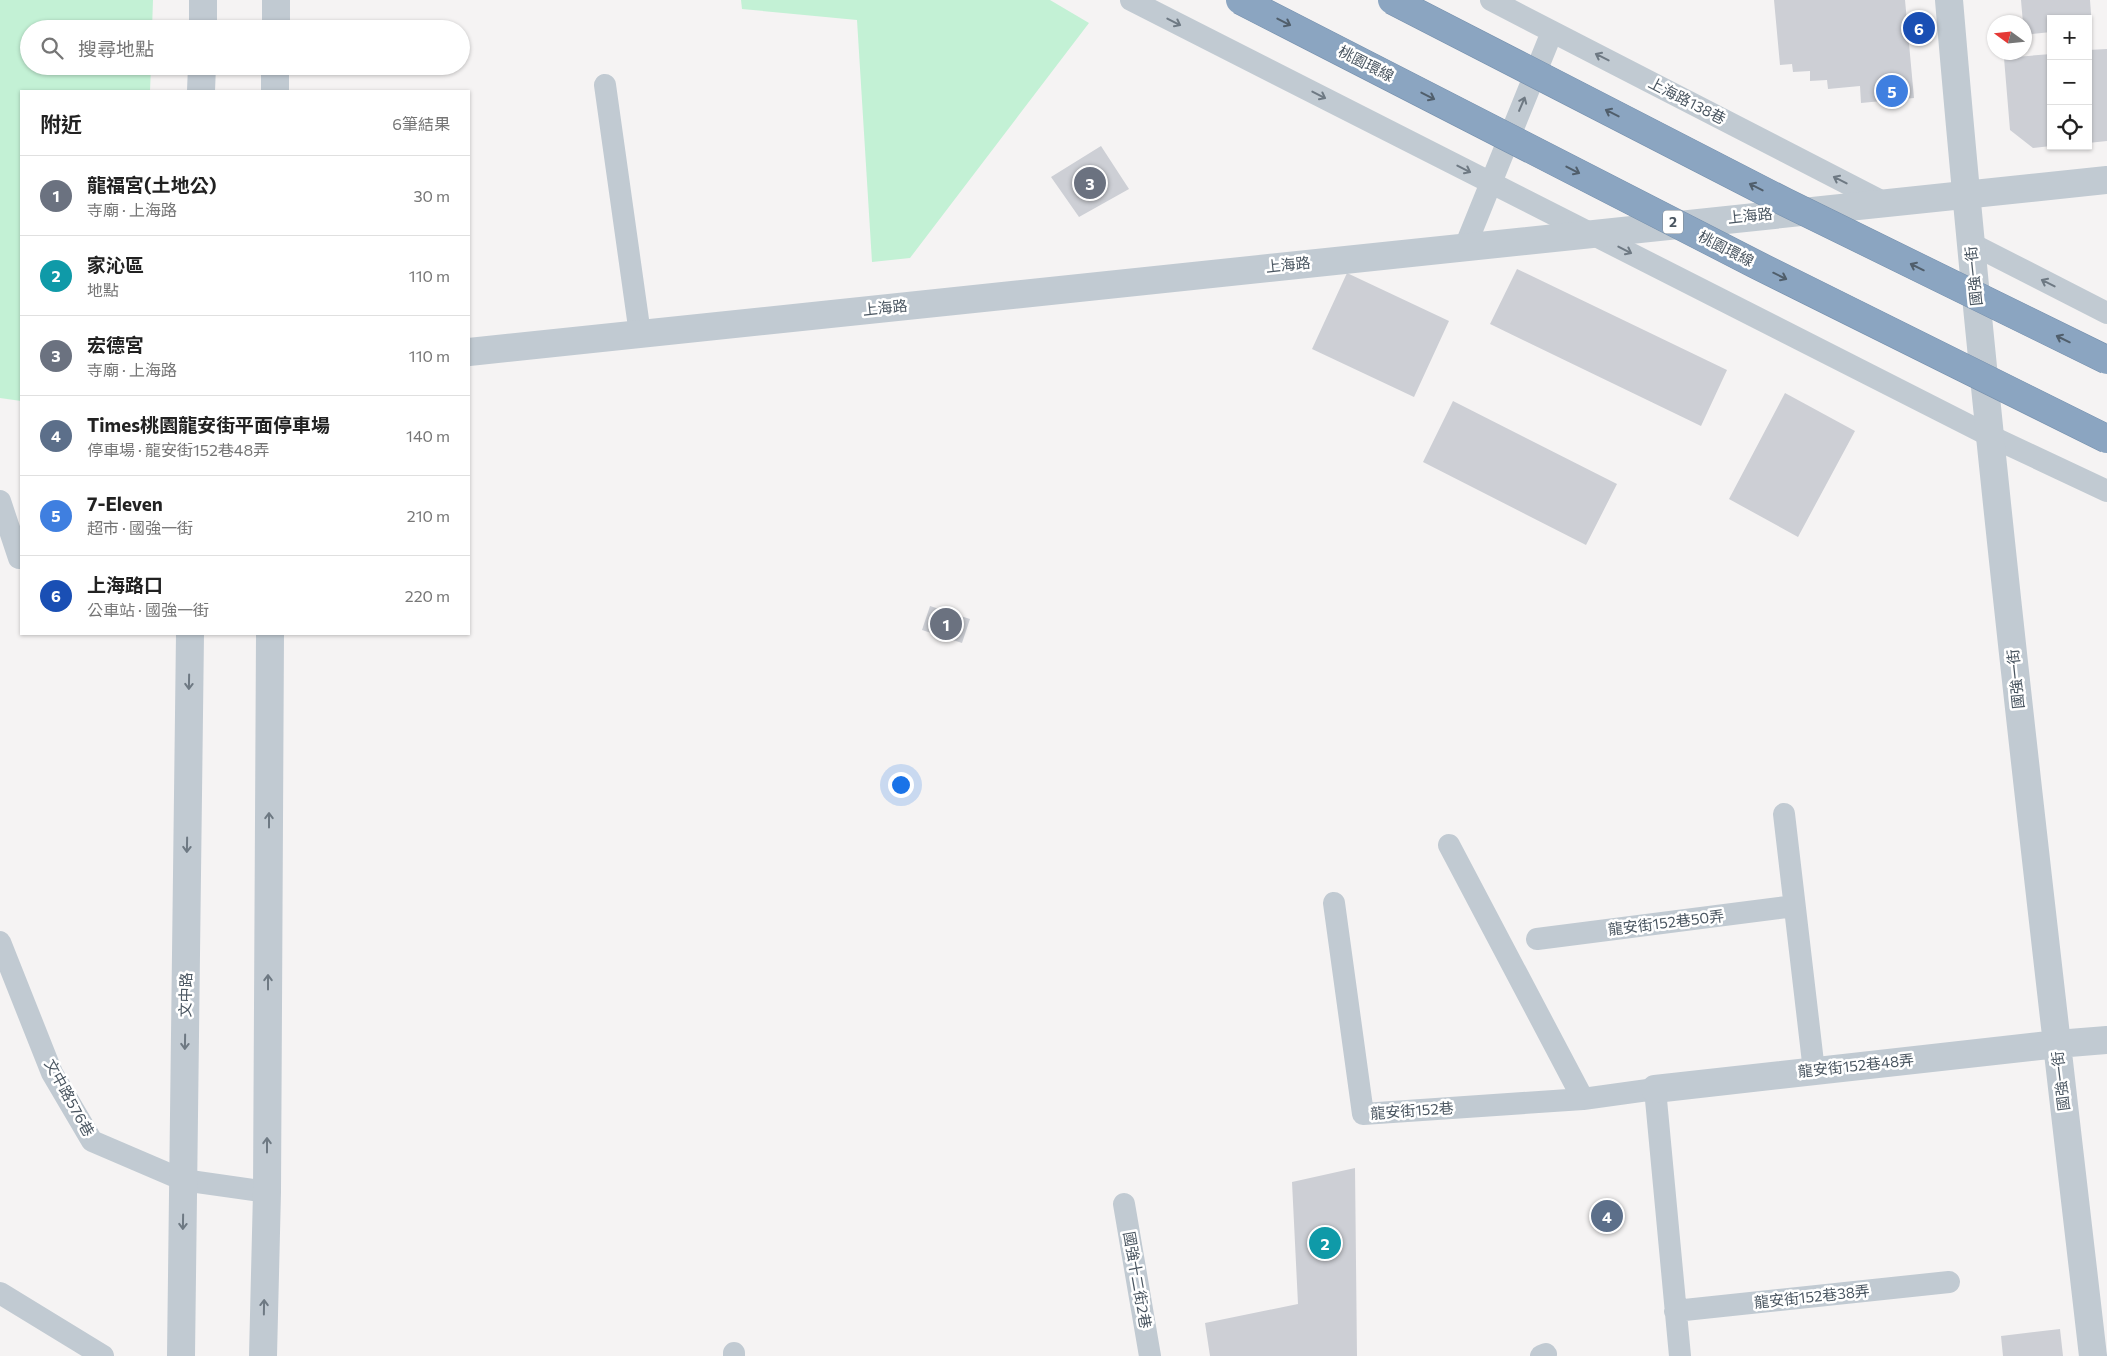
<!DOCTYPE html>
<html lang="zh-TW">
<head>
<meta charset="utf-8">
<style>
  :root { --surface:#fff; --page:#f6f6f6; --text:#222; --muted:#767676; --line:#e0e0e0; --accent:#ea580c }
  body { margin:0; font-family:Commissioner,"Noto Sans TC",sans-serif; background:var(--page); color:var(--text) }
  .controls { position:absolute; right:15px; top:15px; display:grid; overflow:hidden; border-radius:0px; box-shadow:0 1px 4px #0004 }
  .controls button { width:45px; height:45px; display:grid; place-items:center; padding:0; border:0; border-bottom:1px solid var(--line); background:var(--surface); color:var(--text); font:25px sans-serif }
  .compass { position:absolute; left:1987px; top:15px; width:45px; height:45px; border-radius:50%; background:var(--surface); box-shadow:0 1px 4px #0004; rotate:285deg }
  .you { position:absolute; left:900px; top:784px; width:18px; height:18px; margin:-12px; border:4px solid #fff; border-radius:50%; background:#1a73e8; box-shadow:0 0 0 8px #1a73e833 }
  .badge { display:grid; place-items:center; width:32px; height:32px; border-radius:50%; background:var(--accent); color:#fff; font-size:16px; font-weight:700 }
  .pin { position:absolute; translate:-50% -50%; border:2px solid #fff; box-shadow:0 1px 5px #0006 }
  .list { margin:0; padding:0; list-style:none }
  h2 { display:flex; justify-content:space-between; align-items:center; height:65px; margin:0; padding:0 20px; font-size:21px }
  h2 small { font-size:16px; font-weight:400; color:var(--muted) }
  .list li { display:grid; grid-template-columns:32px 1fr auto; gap:15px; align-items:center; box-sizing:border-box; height:80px; padding:0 20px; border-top:1px solid var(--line) }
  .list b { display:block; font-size:19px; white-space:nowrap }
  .list p { margin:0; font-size:16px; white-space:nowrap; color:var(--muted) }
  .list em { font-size:16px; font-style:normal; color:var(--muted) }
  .icon { flex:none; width:28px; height:28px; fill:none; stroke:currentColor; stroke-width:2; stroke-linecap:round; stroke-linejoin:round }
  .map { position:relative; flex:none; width:2107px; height:1356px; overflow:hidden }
  .search { position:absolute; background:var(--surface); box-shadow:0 1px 4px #0004; left:20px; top:20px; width:450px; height:55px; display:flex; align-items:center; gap:12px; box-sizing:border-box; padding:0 18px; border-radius:28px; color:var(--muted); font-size:19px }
  .panel { position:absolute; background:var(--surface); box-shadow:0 1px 4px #0004; left:20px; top:90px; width:450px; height:545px; border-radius:0px }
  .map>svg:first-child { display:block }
  .green { fill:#c3f1d5 }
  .building { fill:#cdcfd5 }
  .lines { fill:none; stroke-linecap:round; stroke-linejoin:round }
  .service { stroke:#c1cad2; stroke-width:22 }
  .minor { stroke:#c1cad2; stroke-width:28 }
  .tertiary { stroke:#c1cad2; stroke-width:28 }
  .motorway-bridge-casing { stroke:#7690ad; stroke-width:29; stroke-linecap:butt }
  .motorway-bridge { stroke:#8ba5c1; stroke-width:28 }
  .oneway { stroke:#6e7983 }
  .oneway2 { stroke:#505e6b }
  .labels { text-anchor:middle; stroke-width:5; stroke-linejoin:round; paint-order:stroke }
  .shield { fill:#fff; stroke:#808990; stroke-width:1 }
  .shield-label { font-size:14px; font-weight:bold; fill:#4a5661 }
  .street-label { font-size:15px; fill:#4a5661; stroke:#fff }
</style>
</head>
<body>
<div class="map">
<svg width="2107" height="1356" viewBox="0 0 2107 1356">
  <rect width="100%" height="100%" fill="#f5f3f3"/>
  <path class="green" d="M0,0h153l-1,29h-123v37h122l-1,25h-129v310l-21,-3z
    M741,0h309l39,23 -179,235 -38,4 -15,-242 -115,-11z"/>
  <path class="building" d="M1774,0h131l9,98 -53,5 -1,-17 -32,3 -1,-9 -17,1v-10l-17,1 -1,-8 -12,1z
    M2021,0h69l2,28 -4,1v-10h-37v13l-27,3z
    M2107,49v92l-19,2v-93z
    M2051,54v92l-18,2 -23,-18 -6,-72z
    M1101,146l28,43 -50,28 -28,-40z
    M1517,269l210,101 -26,56 -211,-102z
    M1347,273l102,48 -35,76 -102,-48z
    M1785,393l70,38 -57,106 -69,-38z
    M1453,401l164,83 -31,61 -163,-83z
    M930,606l40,13 -8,24 -40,-13z
    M1355,1168l2,188h-147l-5,-33 93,-19 -6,-122z
    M2060,1329l3,27h-60l-2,-20z"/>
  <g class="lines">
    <path class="service" d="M1131,0l859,436 117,55
      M1491,0l392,202
      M605,85l35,249
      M1970,243l137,70
      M1465,247l87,-215
      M0,501l19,57
      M1784,814l30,257
      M1449,845l134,254
      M1334,903l29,211 220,-15 72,-10 25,267
      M1537,939l257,-33
      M0,942l52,131 40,68 91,39 84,12
      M1124,1204l26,152
      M0,1293l103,63
      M1675,1311l274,-29
      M734,1353v3
      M1541,1356l5,-2"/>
    <path class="minor" d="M1949,0c38,453 92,905 144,1356
      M469,352l1638,-172
      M1655,1089l402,-45 50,-4"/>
    <path class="tertiary" d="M203,29v-29
      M276,29v-29
      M201,91l1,-25
      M275,91v-25
      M181,1356l9,-722
      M263,1356l4,-164 3,-558"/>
    <defs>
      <path id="motorway-bridge" d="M1240,0l517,265 350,174
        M1392,0l393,202 322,158"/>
    </defs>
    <use href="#motorway-bridge" class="motorway-bridge-casing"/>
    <use href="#motorway-bridge" class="motorway-bridge"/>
  </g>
  <defs><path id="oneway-shaft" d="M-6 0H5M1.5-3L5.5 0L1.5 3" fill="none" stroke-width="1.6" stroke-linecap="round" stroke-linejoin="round" transform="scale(1.25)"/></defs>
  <g class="oneway">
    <use href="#oneway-shaft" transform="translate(1174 22) rotate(27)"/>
    <use href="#oneway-shaft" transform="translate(1602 57) rotate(-153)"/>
    <use href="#oneway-shaft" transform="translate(1319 95) rotate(27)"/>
    <use href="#oneway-shaft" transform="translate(1522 104) rotate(-67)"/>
    <use href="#oneway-shaft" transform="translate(1464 169) rotate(27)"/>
    <use href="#oneway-shaft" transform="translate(1840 180) rotate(-153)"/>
    <use href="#oneway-shaft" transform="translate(1625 250) rotate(27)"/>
    <use href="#oneway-shaft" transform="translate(2048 283) rotate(-153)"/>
    <use href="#oneway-shaft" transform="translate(189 682) rotate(91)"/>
    <use href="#oneway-shaft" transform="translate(269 820) rotate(-90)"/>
    <use href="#oneway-shaft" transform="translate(187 845) rotate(91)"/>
    <use href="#oneway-shaft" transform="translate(268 982) rotate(-90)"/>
    <use href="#oneway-shaft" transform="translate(185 1042) rotate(91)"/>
    <use href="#oneway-shaft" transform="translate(267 1145) rotate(-90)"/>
    <use href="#oneway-shaft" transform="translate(183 1222) rotate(91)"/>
    <use href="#oneway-shaft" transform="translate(264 1307) rotate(-89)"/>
  </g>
  <g class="oneway2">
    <use href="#oneway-shaft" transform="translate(1284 22) rotate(27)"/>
    <use href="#oneway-shaft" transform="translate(1428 96) rotate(27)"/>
    <use href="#oneway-shaft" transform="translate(1612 113) rotate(-153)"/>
    <use href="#oneway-shaft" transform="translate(1573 170) rotate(27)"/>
    <use href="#oneway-shaft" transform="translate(1756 187) rotate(-153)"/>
    <use href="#oneway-shaft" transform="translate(1917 267) rotate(-154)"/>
    <use href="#oneway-shaft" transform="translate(1780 276) rotate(26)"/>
    <use href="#oneway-shaft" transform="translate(2063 339) rotate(-154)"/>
  </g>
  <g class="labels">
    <rect class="shield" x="1663" y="210.5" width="20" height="23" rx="4"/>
    <g class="shield-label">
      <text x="1673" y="227">2</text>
    </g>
    <g class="street-label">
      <text transform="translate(1366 64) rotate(27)" y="5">桃園環線</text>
      <text transform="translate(1687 101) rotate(27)" y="5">上海路138巷</text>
      <text transform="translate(1750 216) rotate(-6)" y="5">上海路</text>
      <text transform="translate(1726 249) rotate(27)" y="5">桃園環線</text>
      <text transform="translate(1288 265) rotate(-6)" y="5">上海路</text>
      <text transform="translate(1974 276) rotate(-96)" y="5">國強一街</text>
      <text transform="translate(885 308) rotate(-6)" y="5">上海路</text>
      <text transform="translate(2016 679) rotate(-96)" y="5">國強一街</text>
      <text transform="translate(1666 923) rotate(-7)" y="5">龍安街152巷50弄</text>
      <text transform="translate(186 995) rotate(-89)" y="5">文中路</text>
      <text transform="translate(1856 1066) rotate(-6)" y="5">龍安街152巷48弄</text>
      <text transform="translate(2061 1081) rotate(-97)" y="5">國強一街</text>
      <text transform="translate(69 1098) rotate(61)" y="5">文中路576巷</text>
      <text transform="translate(1412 1111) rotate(-4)" y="5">龍安街152巷</text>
      <text transform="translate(1137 1280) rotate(80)" y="5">國強十二街2巷</text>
      <text transform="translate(1812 1297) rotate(-6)" y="5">龍安街152巷38弄</text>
    </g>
  </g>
</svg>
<div class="controls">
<button>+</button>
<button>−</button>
<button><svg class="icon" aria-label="locate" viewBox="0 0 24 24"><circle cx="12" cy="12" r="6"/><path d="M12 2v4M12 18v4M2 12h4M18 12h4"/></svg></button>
</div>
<svg class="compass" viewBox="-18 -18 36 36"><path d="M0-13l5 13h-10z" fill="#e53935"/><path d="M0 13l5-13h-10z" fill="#767676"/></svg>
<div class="you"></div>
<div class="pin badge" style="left:946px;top:624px;background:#6b7280">1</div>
<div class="pin badge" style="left:1325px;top:1243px;background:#0f9aa8">2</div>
<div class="pin badge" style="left:1090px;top:183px;background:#6b7280">3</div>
<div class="pin badge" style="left:1607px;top:1216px;background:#5c6f8a">4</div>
<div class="pin badge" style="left:1892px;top:91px;background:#3f7fe0">5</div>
<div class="pin badge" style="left:1919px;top:28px;background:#1a4fb4">6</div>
<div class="search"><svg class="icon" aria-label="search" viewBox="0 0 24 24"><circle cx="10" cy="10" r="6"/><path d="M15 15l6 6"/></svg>搜尋地點</div>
<section class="panel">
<h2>附近<small>6筆結果</small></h2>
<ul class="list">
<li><span class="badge" style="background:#6b7280">1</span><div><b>龍福宮(土地公)</b><p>寺廟 · 上海路</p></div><em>30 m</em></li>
<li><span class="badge" style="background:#0f9aa8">2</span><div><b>家沁區</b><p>地點</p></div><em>110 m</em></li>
<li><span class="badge" style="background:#6b7280">3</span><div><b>宏德宮</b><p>寺廟 · 上海路</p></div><em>110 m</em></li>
<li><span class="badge" style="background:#5c6f8a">4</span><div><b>Times桃園龍安街平面停車場</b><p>停車場 · 龍安街152巷48弄</p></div><em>140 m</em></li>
<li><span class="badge" style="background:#3f7fe0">5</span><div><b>7-Eleven</b><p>超市 · 國強一街</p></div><em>210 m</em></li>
<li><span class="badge" style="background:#1a4fb4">6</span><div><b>上海路口</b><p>公車站 · 國強一街</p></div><em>220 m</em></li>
</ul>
</section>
</div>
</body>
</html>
